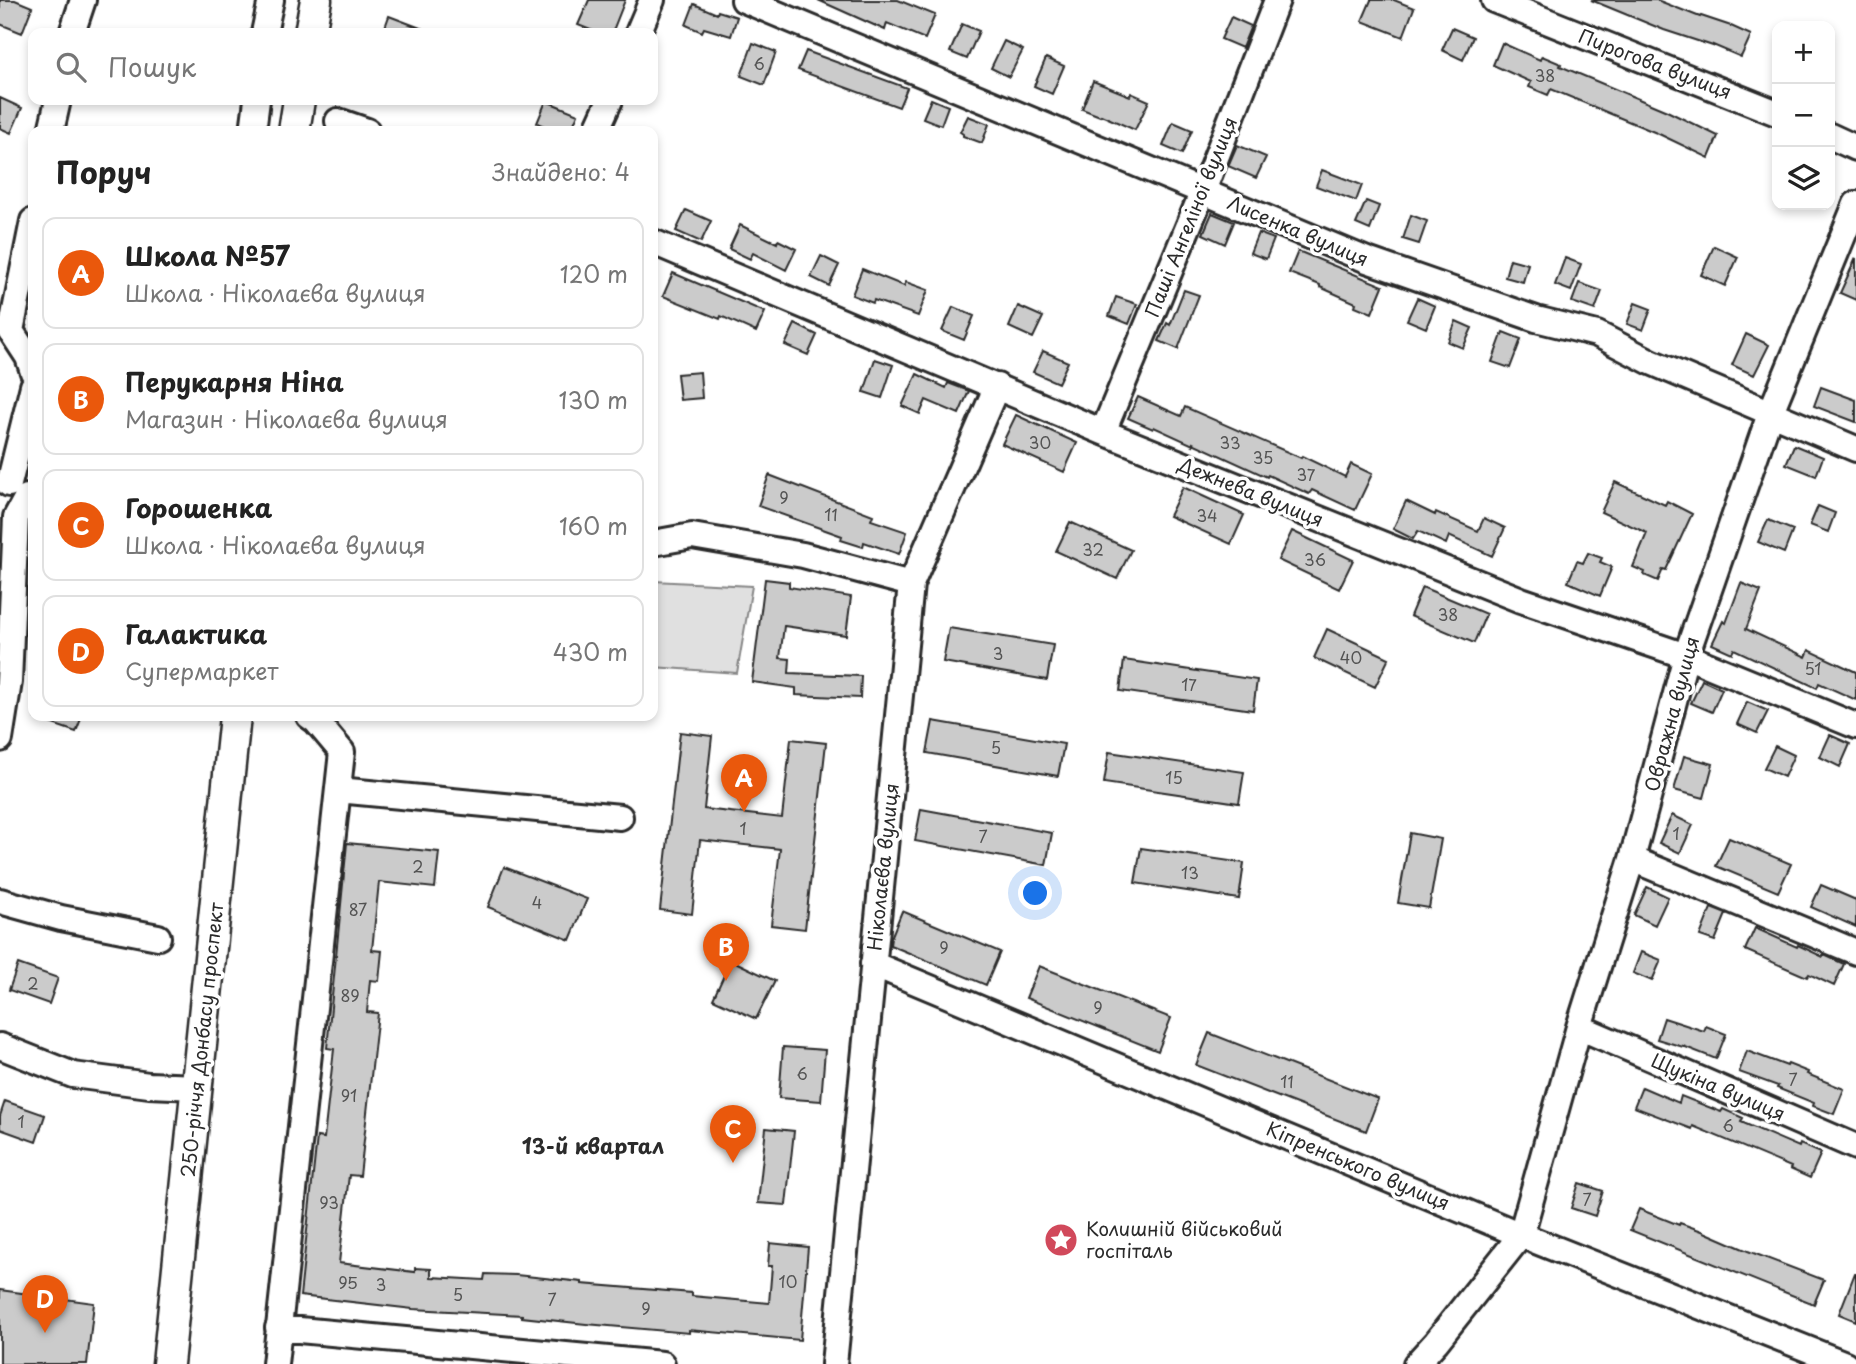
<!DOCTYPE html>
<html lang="uk">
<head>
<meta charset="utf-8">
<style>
  :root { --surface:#fff; --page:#f2f2f2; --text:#222; --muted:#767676; --line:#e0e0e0; --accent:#ea580c }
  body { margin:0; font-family:"Playpen Sans",sans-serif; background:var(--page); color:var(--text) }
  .controls { position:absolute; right:21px; top:21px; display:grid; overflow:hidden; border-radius:14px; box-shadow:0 4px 10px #0003 }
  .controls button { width:63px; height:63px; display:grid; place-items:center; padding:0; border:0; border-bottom:2px solid var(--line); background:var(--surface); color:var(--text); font:35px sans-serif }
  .you { position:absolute; left:1036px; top:894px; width:24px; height:24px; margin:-18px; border:5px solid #fff; border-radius:50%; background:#1a73e8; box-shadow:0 0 0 10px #1a73e833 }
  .badge { display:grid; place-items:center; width:46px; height:46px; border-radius:50%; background:var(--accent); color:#fff; font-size:23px; font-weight:700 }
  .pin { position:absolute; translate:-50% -58px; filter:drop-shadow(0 2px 4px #0008) }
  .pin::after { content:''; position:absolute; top:37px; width:24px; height:21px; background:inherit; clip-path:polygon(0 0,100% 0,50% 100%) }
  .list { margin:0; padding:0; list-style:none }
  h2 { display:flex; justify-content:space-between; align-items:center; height:91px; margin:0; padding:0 28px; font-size:30px }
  h2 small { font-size:23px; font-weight:400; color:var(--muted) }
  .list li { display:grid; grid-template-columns:46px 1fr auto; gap:21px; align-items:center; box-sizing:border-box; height:112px; margin:0 14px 14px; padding:0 14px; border:2px solid var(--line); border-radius:14px }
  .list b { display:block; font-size:26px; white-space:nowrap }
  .list p { margin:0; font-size:23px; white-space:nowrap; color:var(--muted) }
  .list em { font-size:23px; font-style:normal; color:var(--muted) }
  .icon { flex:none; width:38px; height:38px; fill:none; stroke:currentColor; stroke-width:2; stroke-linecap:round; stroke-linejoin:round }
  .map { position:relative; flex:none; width:1856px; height:1364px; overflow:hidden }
  .search { position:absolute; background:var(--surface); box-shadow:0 4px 10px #0003; left:28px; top:28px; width:630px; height:77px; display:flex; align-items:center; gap:18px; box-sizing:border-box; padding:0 24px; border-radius:14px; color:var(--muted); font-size:26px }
  .panel { position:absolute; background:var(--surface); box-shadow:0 4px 10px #0003; left:28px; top:126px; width:630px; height:595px; border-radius:14px }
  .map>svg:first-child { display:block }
  .pitch { fill:#e0e0e0; stroke:#868686; stroke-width:2 }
  .building { fill:#cbcbcb; stroke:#2b2b2b; stroke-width:2 }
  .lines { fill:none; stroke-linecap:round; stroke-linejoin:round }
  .minor-casing { stroke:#2b2b2b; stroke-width:30 }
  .major-casing { stroke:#2b2b2b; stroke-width:35 }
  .minor { stroke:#fff; stroke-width:24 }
  .major { stroke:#fff; stroke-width:30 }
  .labels { text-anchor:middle; stroke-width:7; stroke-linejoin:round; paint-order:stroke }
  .number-label { font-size:16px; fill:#535353 }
  .street-label { font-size:19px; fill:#2b2b2b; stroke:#fff }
  .poi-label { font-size:19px; fill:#2b2b2b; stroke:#fff; text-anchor:start }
  .neighbourhood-label { font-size:21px; font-weight:bold; fill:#2b2b2b; stroke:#fff }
</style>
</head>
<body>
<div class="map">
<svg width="1856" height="1364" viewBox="0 0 1856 1364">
  <rect width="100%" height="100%" fill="#fff"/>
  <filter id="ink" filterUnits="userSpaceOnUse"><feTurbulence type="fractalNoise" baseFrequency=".0143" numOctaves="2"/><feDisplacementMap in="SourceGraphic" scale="14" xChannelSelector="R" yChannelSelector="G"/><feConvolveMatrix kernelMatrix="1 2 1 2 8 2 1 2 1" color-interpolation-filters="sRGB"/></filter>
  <g filter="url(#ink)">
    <path class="pitch" d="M653,581l99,5 -15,87 -84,-6z"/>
    <path class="building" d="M0,0h15l17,7 -10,26 -22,-9z
      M589,0h36l-13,33h-14l-20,-8z
      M818,0h80l37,15 -10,24 -38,-16 -2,7z
      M1371,0h23l20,8 -11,29 -41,-16z
      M1591,0h66l43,17 1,-1 30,10 20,9 -10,22 -28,-12v1l-49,-16z
      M694,4l23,10 1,-3 19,6 -6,19 -27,-8 -2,4 -16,-7z
      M389,16l42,16v1h-48z
      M1231,17l20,9 -9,22 -21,-9z
      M962,24l17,7 -12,28 -17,-7z
      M1452,28l21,9 -10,23 -21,-10z
      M1004,41l19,9 -14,27 -18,-9z
      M753,43l23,9 -12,33 -23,-9z
      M1502,43l38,17 2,-4 19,8 -1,2 107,45 51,25 -9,22 -50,-24 -108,-45 -3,6 -19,-8 2,-5 -38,-17z
      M806,51l101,37 -8,19 -101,-37z
      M1046,58l18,8 -12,28 -18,-8z
      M1093,81l37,15 1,-3 18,8 -14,29 -34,-15 -1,1 -18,-7z
      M0,98l22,10 -11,25 -11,-5z
      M931,99l17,7 -7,19 -18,-7z
      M546,101l32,13 -7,17h-15l-19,-8z
      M968,116l21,8 -7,19 -19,-7v-2l-3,-2z
      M1173,122l19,8 -10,24 -19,-8z
      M1237,145l29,12 -10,21 -28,-12z
      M1322,170l40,15 -6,16 -40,-15z
      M1366,201l13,5 -9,24 -14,-6z
      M686,210l25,11 -10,21 -25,-11z
      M1212,213l22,9 -9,22 -22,-10z
      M1411,215l16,6 -8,23 -16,-5z
      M740,225l37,18 1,-3 18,9 -10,21 -33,-17 -3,6 -21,-10z
      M1258,233l16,6 -8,20 -16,-6z
      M1714,246l24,11 -13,29 -24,-11z
      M1298,251l85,35 -11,27 -17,-7 1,-3 -36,-16v-2l-31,-12z
      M821,256l18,9 -10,21 -18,-9z
      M1565,258l16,6 -10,27 -16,-6z
      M1856,258v42l-16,-7z
      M1510,259l18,5 -5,18 -18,-5z
      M862,269l42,17 2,-4 22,8 -10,26 -44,-16 -1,3 -21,-8z
      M673,273l92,39 -9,20 -35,-16 -1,3 -57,-23z
      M1579,283l23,8 -7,19 -23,-8z
      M1184,290l15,5 -21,54 -19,-8 8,-18 3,2z
      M1116,297l21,7 -8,20 -20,-8z
      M1417,298l18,8 -9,22 -19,-8z
      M1635,303l16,6 -8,21 -16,-6z
      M1018,306l25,11 -10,21 -24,-11z
      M953,307l21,9 -10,24 -22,-9z
      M1456,321l16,7 -9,20 -15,-6z
      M795,324l22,11 -9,20 -23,-10z
      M1503,332l18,7 -11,29 -18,-6z
      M1746,334l23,11 -15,30 -22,-10z
      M1043,351l25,11 -10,21 -25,-11z
      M875,359l18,6 -11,33 -18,-6z
      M700,372l2,26 -22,2 -3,-26z
      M917,374l29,14 2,-5 21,8 -10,23 -33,-14 -6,14 -18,-8z
      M1821,387l35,13v22l-42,-16z
      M1138,397l43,19 4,-9 116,51 1,-2 43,21 6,-13 21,10 -17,36 -43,-20 -3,4 -41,-19 -1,2 -74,-34v2l-39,-18 -1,2 -25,-11z
      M1016,415l61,28 -13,29 -62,-28z
      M1794,445l29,12 -7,19 -30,-12z
      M769,475l104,40 -2,5 36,12 -8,22 -35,-12 -1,5 -22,-7 1,-4 -84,-30z
      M1615,482l50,23 2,-4 25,13 -26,56 -3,-1 -5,12 -14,-6 1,-3 -12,-5 14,-34 -46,-21z
      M1183,487l61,28 -13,29 -62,-28z
      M1406,501l29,14 1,-3 42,19 6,-13 21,10 -13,28 -43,-20 -3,8 -28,-13 -5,8 -20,-10z
      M1818,506l17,7 -7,19 -18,-7z
      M1768,520l25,10 -9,23 -26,-11z
      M1070,522l61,28 -14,29 -61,-28z
      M1292,531l61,29 -14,29 -61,-29z
      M1588,553l14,5 -2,4 12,5 -12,29 -32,-14 9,-21 6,2z
      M765,579l24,3v5l62,10 -5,38 -62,-9 -4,32 10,1 -1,14 72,3 -1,22 -64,-3v-7l-44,-6z
      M1741,583l20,8 -15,38 60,28 3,-7 47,22v28l-37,-17 -2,5 -83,-39 -2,4 -20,-9 11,-23 3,2z
      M1422,587l64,27 -12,29 -64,-27z
      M949,628l104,17 -6,35 -104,-18z
      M1327,629l62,29 -14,29 -61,-29z
      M1124,660l133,20 -4,30 -133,-19z
      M1702,680l20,9 -10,23 -21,-9z
      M1747,702l21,9 -11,22 -20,-9z
      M36,716h46l-6,16 -41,-14z
      M933,721l131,23 -6,32 -131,-23z
      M680,732l32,4 -8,73 78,9 9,-79 35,4 -21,186 -34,-4 9,-76 -80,-9 -8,74 -32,-4z
      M1830,735l20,9 -10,23 -20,-10z
      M1775,746l19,9 -10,22 -20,-9z
      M1109,752l135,20 -5,31 -135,-20z
      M1684,756l29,8 -9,34 -30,-8z
      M921,809l131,24 -6,32 -131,-24z
      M1672,815l21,10 -13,28 -21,-10z
      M1410,833l31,6 -12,69 -31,-5z
      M1729,838l62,26 -13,28 -62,-26z
      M347,843l92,9 -4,36 -56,-6 -7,68 10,1 -3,30 -9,-1 -3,32 11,1 -18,163 -11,-1 -10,88 76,9v-4l16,1v8l53,3 1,-6 31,1 66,7v2l110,9v3l77,7 3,-37h-4l2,-23 38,4 -8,93 -111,-10v3l-103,-9 -64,-7v-2l-109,-6 -113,-13 17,-159 7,1 10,-89 -7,-1z
      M1141,848l103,15 -5,36 -104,-16z
      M504,867l83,32 -17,41 -82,-33z
      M1821,885l35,15v27l-45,-20z
      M1647,887l21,10 -13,28 -21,-10z
      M1711,908l15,6 -11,27 -15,-5z
      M902,911l98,41 -14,33 -96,-40 1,-7z
      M1755,928l42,19 1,-2 25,12 1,-2 20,9 -10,22 -25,-12 -2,3 -62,-27z
      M1641,952l20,8 -9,21 -19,-8z
      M731,960l44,21 -19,38 -43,-20z
      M18,964l40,14 -9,26 -40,-14z
      M1039,966l132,52 -13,33 -132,-53z
      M1664,1018l40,13 2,-5 20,8 -10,25 -33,-13v1l-26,-8z
      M1209,1033l169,66 -12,32 -170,-66z
      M783,1047l42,3 -4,51 -42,-3z
      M1747,1051l40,15 1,-2 20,8 -1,2 37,15 -10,25 -21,-8 1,-3 -37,-15 1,-2 -39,-14z
      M1642,1087l37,16 2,-7 40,16 2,-3 20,9 -2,4 58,25 1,-3 21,9 -11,25 -20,-9 1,-2 -98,-41 -1,3 -58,-22z
      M5,1101l40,14 -9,27 -36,-13v-13z
      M766,1128l28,3 -8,74 -28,-2z
      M1579,1183l24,8 -8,25 -24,-8z
      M1639,1209l40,16 1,-2 22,8 46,20 76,29 -10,24 -184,-74z
      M1855,1273h1v48l-17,-7z
      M0,1290l94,13 -7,61h-87z"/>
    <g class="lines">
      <defs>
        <path id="minor" d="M744,0l623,260 169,59 61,15 54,28 205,87
          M1494,0l283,113
          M72,33l11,-33
          M264,33l7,-33
          M638,33l14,-33
          M338,121l29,10
          M51,131l7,-31
          M253,131l4,-31
          M596,131l14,-31
          M1830,136l26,12
          M33,221l-22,110 17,26 5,15
          M653,242l450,190 418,168 165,56 170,70
          M1103,432l100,-241 74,-191
          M9,484l24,-98
          M653,543l39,-7 111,19 108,29
          M0,739l9,-57 7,-165 11,-20
          M338,790l282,27
          M1632,859l224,93
          M0,901l61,17 97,19
          M873,964l648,271 324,129
          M1579,1027l277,120
          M0,1046l73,29 76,10 48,2
          M278,1328l384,36
          M275,1364l67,-612 -26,-31 -7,-5
          M834,1364l77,-780 86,-198
          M1416,1364l20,-22 85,-107 58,-208 53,-168 54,-203 84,-242 86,-210"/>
        <path id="major" d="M310,33l6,-33
          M294,131l5,-31
          M168,1364l67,-648"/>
      </defs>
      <use href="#minor" class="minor-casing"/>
      <use href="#major" class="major-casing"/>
      <use href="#minor" class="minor"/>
      <use href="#major" class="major"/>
    </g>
  </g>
  <defs>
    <symbol id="sight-disc" viewBox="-11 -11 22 22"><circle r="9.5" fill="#d1495b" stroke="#fff"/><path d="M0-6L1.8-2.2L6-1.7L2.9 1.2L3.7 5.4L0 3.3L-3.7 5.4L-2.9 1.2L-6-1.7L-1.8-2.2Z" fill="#fff"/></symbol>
  </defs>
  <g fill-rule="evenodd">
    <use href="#sight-disc" x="1042" y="1221" width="38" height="38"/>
  </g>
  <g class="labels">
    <g class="number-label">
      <text x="759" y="70">6</text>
      <text x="1545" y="82">38</text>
      <text x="1040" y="449">30</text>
      <text x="1230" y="449">33</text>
      <text x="1263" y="464">35</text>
      <text x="1306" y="481">37</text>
      <text x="784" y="504">9</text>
      <text x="831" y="521">11</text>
      <text x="1207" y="522">34</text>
      <text x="1093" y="556">32</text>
      <text x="1315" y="566">36</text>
      <text x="1448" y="621">38</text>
      <text x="998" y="660">3</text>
      <text x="1351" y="664">40</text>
      <text x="1813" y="675">51</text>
      <text x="1189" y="691">17</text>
      <text x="996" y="754">5</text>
      <text x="1174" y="784">15</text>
      <text x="743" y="835">1</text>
      <text x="1676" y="840">1</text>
      <text x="983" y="843">7</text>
      <text x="418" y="873">2</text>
      <text x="1190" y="879">13</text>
      <text x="537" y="909">4</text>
      <text x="358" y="916">87</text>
      <text x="944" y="954">9</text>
      <text x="33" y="990">2</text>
      <text x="350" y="1002">89</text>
      <text x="1098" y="1014">9</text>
      <text x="802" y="1080">6</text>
      <text x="1793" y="1086">7</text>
      <text x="1287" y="1088">11</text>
      <text x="349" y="1102">91</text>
      <text x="21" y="1128">1</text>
      <text x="1728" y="1132">6</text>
      <text x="1587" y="1206">7</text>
      <text x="329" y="1209">93</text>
      <text x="788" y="1288">10</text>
      <text x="348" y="1289">95</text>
      <text x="381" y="1291">3</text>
      <text x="458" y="1301">5</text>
      <text x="552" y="1306">7</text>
      <text x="646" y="1315">9</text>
    </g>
    <g class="street-label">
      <text transform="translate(1655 64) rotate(21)" y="7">Пирогова вулиця</text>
      <text transform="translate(1191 217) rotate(-68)" y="7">Паші Ангеліної вулиця</text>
      <text transform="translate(1298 231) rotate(23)" y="7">Лисенка вулиця</text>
      <text transform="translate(1251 492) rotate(22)" y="7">Дежнева вулиця</text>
      <text transform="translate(1672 714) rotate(-75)" y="7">Овражна вулиця</text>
      <text transform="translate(883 867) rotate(-84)" y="7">Ніколаєва вулиця</text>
      <text transform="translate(202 1040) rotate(-84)" y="7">250-річчя Донбасу проспект</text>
      <text transform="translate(1718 1087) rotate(23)" y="7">Щукіна вулиця</text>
      <text transform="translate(1358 1166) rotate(23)" y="7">Кіпренського вулиця</text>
    </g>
    <g class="poi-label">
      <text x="1086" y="1236">Колишній військовий<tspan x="1086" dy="22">госпіталь</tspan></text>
    </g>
    <g class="neighbourhood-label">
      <text x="593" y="1154">13-й квартал</text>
    </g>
  </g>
</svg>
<div class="controls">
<button>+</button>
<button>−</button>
<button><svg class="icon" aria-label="layers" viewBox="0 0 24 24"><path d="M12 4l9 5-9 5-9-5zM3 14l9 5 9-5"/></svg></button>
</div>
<div class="you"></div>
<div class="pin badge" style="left:744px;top:812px">A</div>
<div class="pin badge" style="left:726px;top:981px">B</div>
<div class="pin badge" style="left:733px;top:1163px">C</div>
<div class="pin badge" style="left:45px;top:1333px">D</div>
<div class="search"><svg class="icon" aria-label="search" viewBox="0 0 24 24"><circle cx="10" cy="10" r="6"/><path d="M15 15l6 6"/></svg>Пошук</div>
<section class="panel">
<h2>Поруч<small>Знайдено: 4</small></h2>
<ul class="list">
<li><span class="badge">A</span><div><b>Школа №57</b><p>Школа · Ніколаєва вулиця</p></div><em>120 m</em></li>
<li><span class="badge">B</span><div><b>Перукарня Ніна</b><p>Магазин · Ніколаєва вулиця</p></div><em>130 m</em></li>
<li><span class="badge">C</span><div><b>Горошенка</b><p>Школа · Ніколаєва вулиця</p></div><em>160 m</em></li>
<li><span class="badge">D</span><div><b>Галактика</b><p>Супермаркет</p></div><em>430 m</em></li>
</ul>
</section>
</div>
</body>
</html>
